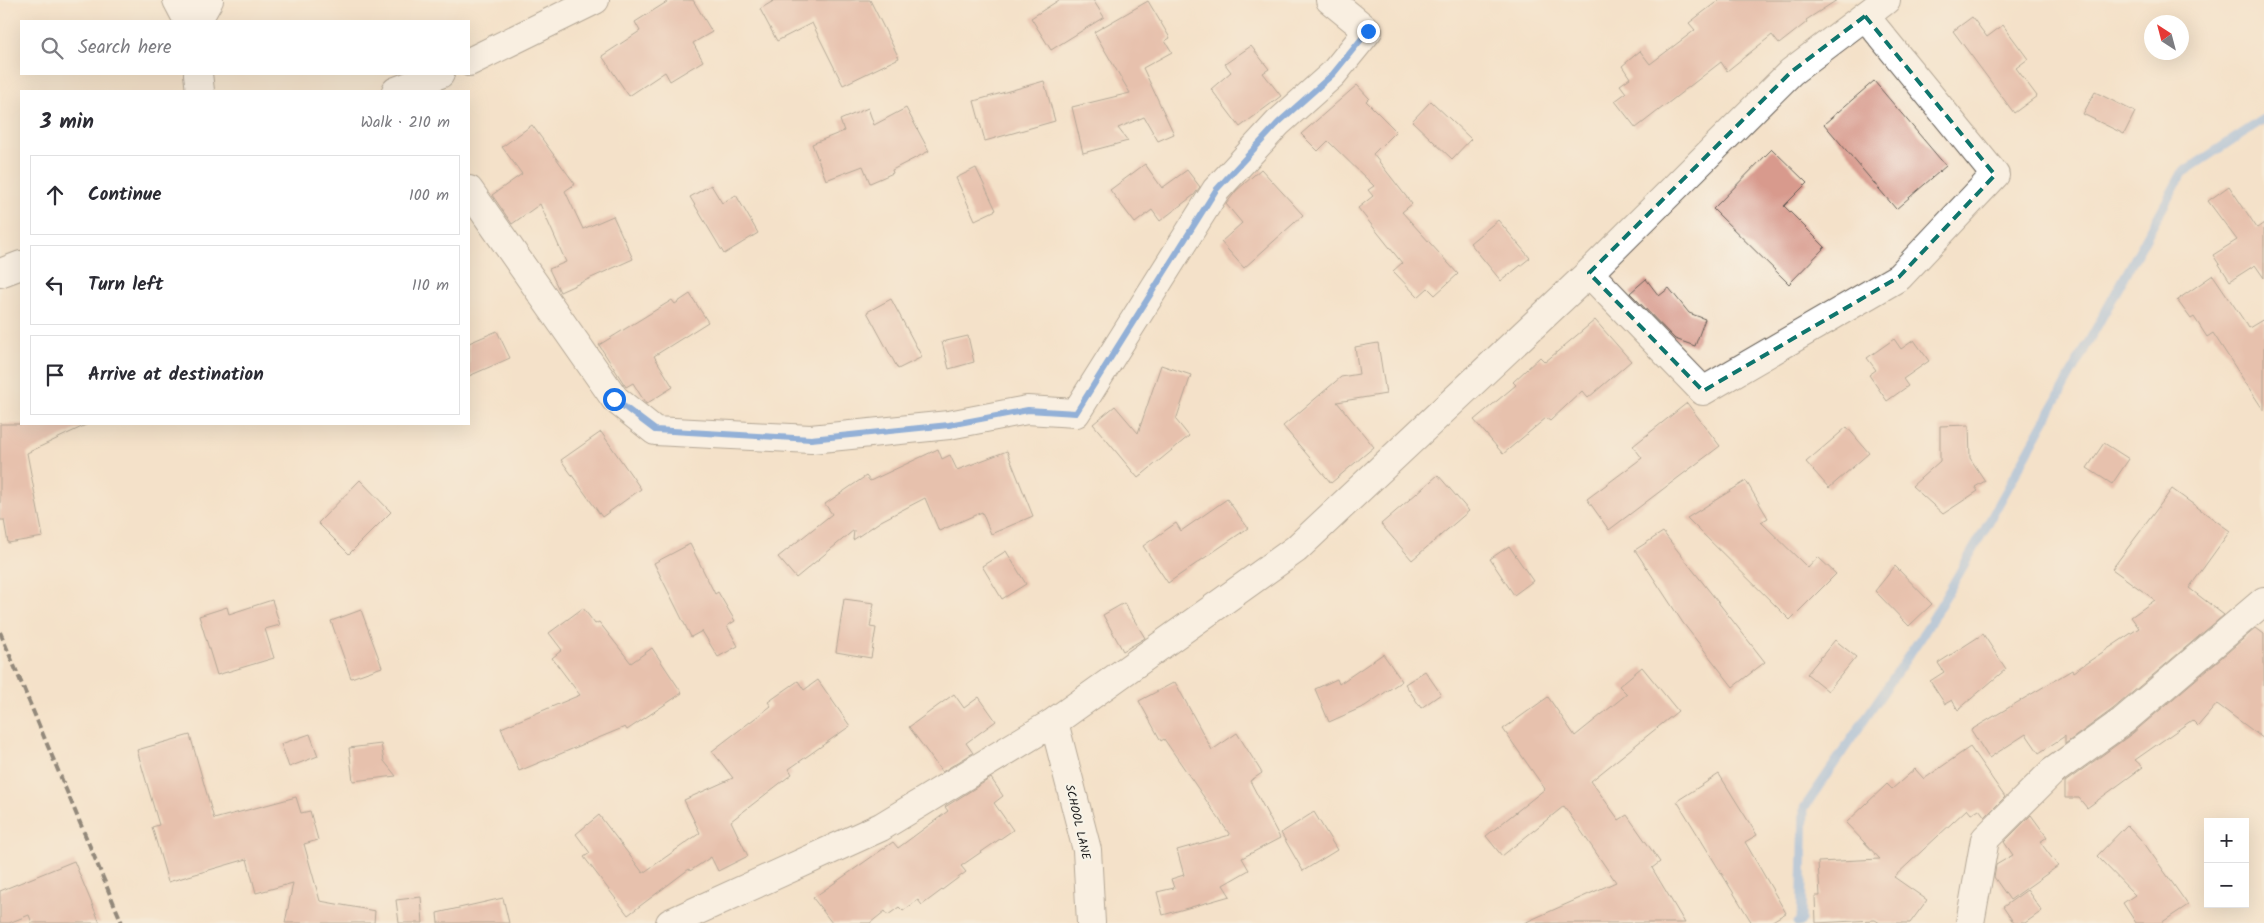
<!DOCTYPE html>
<html lang="en">
<head>
<meta charset="utf-8">
<style>
  :root { --surface:#fff; --page:#f7f7f7; --text:#2b2b33; --muted:#7c7c81; --line:#e1e1e2 }
  body { margin:0; font-family:Kalam,sans-serif; background:var(--page); color:var(--text) }
  .controls { position:absolute; right:15px; bottom:15px; display:grid; overflow:hidden; border-radius:0px; box-shadow:0 5px 20px #0002 }
  .controls button { width:45px; height:45px; display:grid; place-items:center; padding:0; border:0; border-bottom:1px solid var(--line); background:var(--surface); color:var(--text); font:25px sans-serif }
  .compass { position:absolute; left:2144px; top:15px; width:45px; height:45px; border-radius:50%; background:var(--surface); box-shadow:0 5px 20px #0002; rotate:324deg }
  .stop { position:absolute; width:15px; height:15px; margin:-11px; border:4px solid #1a73e8; border-radius:50%; background:#fff }
  .stop.end { background:#1a73e8; border-color:#fff; box-shadow:0 1px 5px #0008 }
  .list { margin:0; padding:0; list-style:none }
  h2 { display:flex; justify-content:space-between; align-items:center; height:65px; margin:0; padding:0 20px; font-size:21px }
  h2 small { font-size:16px; font-weight:400; color:var(--muted) }
  .list li { display:grid; grid-template-columns:32px 1fr auto; gap:15px; align-items:center; box-sizing:border-box; height:80px; margin:0 10px 10px; padding:0 10px; border:1px solid var(--line); border-radius:0px }
  .list b { display:block; font-size:19px; white-space:nowrap }
  .list em { font-size:16px; font-style:normal; color:var(--muted) }
  .icon { flex:none; width:28px; height:28px; fill:none; stroke:currentColor; stroke-width:2; stroke-linecap:round; stroke-linejoin:round }
  .map { position:relative; flex:none; width:2264px; height:923px; overflow:hidden }
  .search { position:absolute; background:var(--surface); box-shadow:0 5px 20px #0002; left:20px; top:20px; width:450px; height:55px; display:flex; align-items:center; gap:12px; box-sizing:border-box; padding:0 18px; border-radius:0px; color:var(--muted); font-size:19px }
  .panel { position:absolute; background:var(--surface); box-shadow:0 5px 20px #0002; left:20px; top:90px; width:450px; height:335px; border-radius:0px }
  .map>svg:first-child { display:block }
  .lines { fill:none; stroke-linecap:round; stroke-linejoin:round }
  .stream { stroke:#7baee7; stroke-width:9 }
  .building { fill:#d89a8d }
  .minor-casing { stroke:#686159; stroke-width:30 }
  .minor { stroke:#fff; stroke-width:28 }
  .rail { stroke:#1c1c1c; stroke-width:4; stroke-dasharray:8 4; stroke-linecap:butt }
  .route { stroke:#1a73e8; stroke-width:6 }
  .marked { fill:none; stroke:#0f766e; stroke-width:4; stroke-dasharray:10 6; stroke-linejoin:round }
  .labels { text-anchor:middle; stroke-width:4.5; stroke-linejoin:round; paint-order:stroke }
  .street-label { font-size:12px; fill:#1c1c1c; stroke:#f7f3e8 }
</style>
</head>
<body>
<div class="map">
<svg width="2264" height="923" viewBox="0 0 2264 923">
  <rect width="100%" height="100%" fill="#f7f3e8"/>
  <filter id="ink" filterUnits="userSpaceOnUse"><feTurbulence type="fractalNoise" baseFrequency=".02" numOctaves="2"/><feDisplacementMap in="SourceGraphic" scale="10" xChannelSelector="R" yChannelSelector="G"/><feConvolveMatrix kernelMatrix="1 2 1 2 8 2 1 2 1" color-interpolation-filters="sRGB"/></filter>
  <filter id="wash" filterUnits="userSpaceOnUse"><feTurbulence type="fractalNoise" baseFrequency=".0096" numOctaves="4" result="noise"/><feDisplacementMap in="SourceGraphic" scale="20" xChannelSelector="R" yChannelSelector="G"/><feGaussianBlur stdDeviation="1.12" result="paint"/><feColorMatrix in="noise" values="0 0 0 0 0 0 0 0 0 0 0 0 0 0 0 0 0 1.4 0 .05"/><feComposite in="paint" operator="in"/></filter>
  <g filter="url(#wash)">
    <rect width="100%" height="100%" fill="#f4e1c9"/>
    <g class="lines">
      <path class="stream" d="M1798,923l3,-2 3,-113 122,-178 59,-101 197,-356 82,-54"/>
    </g>
    <g id="blocks">
      <path class="building" d="M670,0h23l19,32 -19,11 10,18 -33,20 -5,-9 -36,24 -27,-40 38,-25 -5,-9z
        M775,0h95l29,58 -56,27 -31,-62 -35,18 -17,-32z
        M1059,0h34l11,17 -53,33 -20,-32z
        M1719,0h118l-31,20 1,2 -28,22 -7,-9 -45,36 -6,-9 -85,66 -21,-27 11,-8 -6,-8 10,-7 -8,-12 18,-15 10,13 45,-34 -6,-7z
        M1148,1l22,37 -5,3 7,11 -29,16 31,66 -16,7 -14,-24 -26,11 10,13 -45,12 -11,-46 58,-14 -36,-61z
        M1972,17l15,20 16,-12 25,34 -12,9 21,28 -23,17 -61,-82z
        M1251,46l18,23 -6,4 18,23 -41,31 -29,-38 20,-17 -6,-8z
        M1044,81l11,40 -70,20 -11,-40z
        M1874,81l72,85 -50,43 -72,-85z
        M1357,85l12,13 -3,3 30,30 -23,23 39,50 -10,8 56,62 -23,21 -7,-7 -10,9 -25,-26 9,-8 -44,-55 15,-12 -5,-6 6,-4 -46,-45 -10,10 -17,-17z
        M2095,92l40,20 -11,22 -41,-20z
        M1431,101l40,38 -19,20 -40,-38z
        M868,108l6,17 32,-17 23,43 -37,19 1,3 -23,10 -7,-17 -37,14 -14,-36 32,-13 -4,-11z
        M532,125l43,59 -10,7 18,38 30,-13 20,43 -73,33 -11,-23 17,-7 -26,-58 -28,20 -20,-29 30,-21 -20,-27z
        M1772,149l35,34 -23,23 41,41 -36,37 -76,-75z
        M1145,164l17,24 25,-18 13,17 -6,8 -34,26 -8,-11 -17,13 -25,-33z
        M976,168l20,42 -21,10 -19,-42z
        M1261,169l42,46 -59,53 -23,-26 21,-19 -16,-19 10,-13z
        M711,185l11,18 14,-8 22,38 -34,21 -34,-57z
        M2229,186l28,42 7,-5v55l-9,-13 -25,16 -17,-26 24,-15 -29,-39z
        M1498,220l32,38 -29,23 -31,-38z
        M2213,275l36,53 15,-9v92l-51,-78 -6,4 -13,-20 -3,2 -14,-19z
        M1646,279l13,17 10,-8 20,25 16,6 -10,27 -20,-7 -45,-46z
        M690,294l18,28 -54,34 19,31 -27,17 -13,-21 -7,4 -27,-42 73,-45 3,4z
        M891,299l31,58 -24,12 -31,-57z
        M1595,320l36,41 -43,37 -6,-7 -32,30 -4,-3 -43,36 -29,-34 42,-35 -3,-3 27,-25 5,5z
        M497,331l13,27 -41,18v-33z
        M968,336l6,26 -25,7 -7,-27z
        M1894,339l7,10 13,-9 15,21 -26,18 5,7 -21,15 -18,-26 7,-5 -9,-12z
        M1378,343l8,51 -49,8 37,45 -43,36 -48,-57 58,-49 18,-3 -4,-27z
        M1161,365l30,10 -15,45 13,16 -51,42 -45,-54 22,-18 23,27z
        M1687,403l33,43 -111,84 -22,-31 55,-41 -9,-12z
        M0,424h88l-61,29 16,84 -35,6 -4,-23h-4z
        M1969,425l1,33 15,23 -10,6 3,4 -35,23 -31,-28 28,-25v-35z
        M1847,427l22,26 -40,35 -23,-26z
        M601,432l40,57 -39,28 -41,-57z
        M2104,443l25,16 -17,25 -25,-16z
        M938,449l4,10 8,-4 7,15 50,-19 26,65 -42,18 -9,-22 -43,19 -14,-33 -44,23 -28,19 1,-10 -58,48 -18,-21 54,-43 -7,-10 41,-28 4,5z
        M1438,475l31,36 -57,49 -31,-36z
        M360,480l31,32 -42,42 -31,-31z
        M1746,481l22,37 -7,4 47,46 10,-11 18,17 -46,46 -103,-102z
        M2172,489l58,42 -41,57 35,27 -111,94 -48,35v-8l-26,17 -13,-19 -37,24 -18,-28 101,-60 1,2 66,-44 -8,-11 24,-17 -43,-31z
        M1227,499l21,29 -80,55 -25,-37 33,-23 5,8z
        M1663,532l102,130 -32,25 -50,-64 -48,-73z
        M690,544l25,50 3,-2 17,29 -8,5 11,20 -20,11 -16,-26 -11,6 -37,-74z
        M1509,546l24,35 -19,14 -24,-36z
        M1006,551l20,33 -24,15 -20,-33z
        M1895,566l37,38 -23,22 -34,-35z
        M844,599l30,4 -4,24 6,1 -5,30 -35,-6z
        M272,600l8,25 -15,4 9,29 -57,17 -18,-59 28,-9 2,7z
        M1124,603l21,35 -22,13 -20,-36z
        M583,608l12,16 4,-2 32,41 21,-15 30,45 -55,37 -2,-3 -106,44 -18,-43 79,-33 -28,-37 10,-8 -13,-17z
        M361,610l21,57 -31,11 -20,-57z
        M2256,628l8,6v105l-47,-35 -19,22 -6,-6 -57,40 8,7 -56,41 -8,-10h-14v-16l68,-49z
        M1983,634l23,35 -48,41 -6,-10 -7,4 -15,-23 14,-9 -6,-9z
        M1835,640l21,17 -28,34 -21,-17z
        M1383,654l19,27 -37,25 -36,16 -14,-33 22,-10 2,5z
        M1642,667l36,44 -87,70 28,39 8,-5 33,47 -8,6 33,55h-161l92,-41 -52,-76 -62,50 -16,-20 59,-47 -42,-60 45,-32 27,39 52,-42 -8,-8z
        M1425,671l16,23 -20,14 -16,-24z
        M818,680l32,46 -61,43 3,5 -61,47 17,35 -30,15 -7,-14 -21,14 -1,-2 -61,46 -44,-58 6,-4 -14,-19 23,-19 44,58 57,-40 -16,-33 49,-22 -21,-27 59,-45 -3,-4 30,-21 6,9z
        M1175,682l37,68 25,-17 25,40 -12,8 30,57 -38,20 7,12 -26,15 7,11 -67,19 -6,-23 17,-4 -3,-9 13,-4 -7,-25 53,-15 -66,-96 -3,2 -22,-40z
        M954,694l10,14 15,-11 17,24 -30,22 7,10 -31,19 -33,-45z
        M310,734l8,22 -29,11 -8,-23z
        M190,735l24,84 82,-22 5,16 9,-2 8,29 -14,4 16,57 55,10 -1,12h-89l8,-40 -37,10 -9,-34 -79,23 -16,-55 7,-2 -22,-75z
        M381,744l3,17 12,15 -43,5 -4,-33z
        M1970,747l35,50 -20,20 -6,-8 -8,5 -4,-5 -73,68 33,23 -17,23h-30l-5,-3 -59,3 -1,-27h5l-2,-34 62,-3 -34,-36 41,-39 5,5 23,-20 9,10z
        M1719,774l38,61 -12,7 41,71 -17,10h-17l-75,-122z
        M991,778l12,18 -9,7 19,27 -52,36 5,6 -44,33 -4,-5 -15,11 -4,-4 -11,8 -3,-4 -15,12h-38l-19,-25 80,-56 5,6 50,-37 -3,-4z
        M1314,812l23,38 -34,21 -22,-38z
        M2031,815l16,22 -7,5 18,24 -48,34 -16,-23 2,-12 17,-10 -9,-13z
        M2127,825l17,18 44,62 -27,18h-25l-13,-20 12,-8 -38,-39z
        M74,861l26,62h-68l-3,-8 -20,8h-9v-32z
        M2027,890l15,21 -17,12h-11l-11,-16z
        M421,897l2,26h-24l-3,-23z
        M503,898l6,25h-71l-1,-10z"/>
    </g>
  </g>
  <g filter="url(#ink)">
    <use href="#blocks" fill-opacity="0" stroke="#686159" stroke-width="1"/>
    <g class="lines">
      <defs>
        <path id="minor" d="M177,0l11,21
          M197,21l12,-21
          M469,62l126,-62
          M198,74l2,17
          M396,91l44,-17
          M469,190l146,209 40,32 156,8 138,-14 78,-15 49,3 140,-223 62,-67 55,-49 35,-43 -38,-31
          M0,273l21,-8
          M1589,273l114,118 196,-114 96,-102 -130,-159
          M1054,722l33,128 4,73
          M670,923l211,-96 173,-105 242,-173 293,-276 202,-201 95,-72
          M1970,923l15,-84 67,-67 71,-51 141,-120"/>
      </defs>
      <use href="#minor" class="minor-casing"/>
      <use href="#minor" class="minor"/>
      <path class="rail" d="M0,632l122,291"/>
    </g>
  </g>
  <g class="lines" filter="url(#ink)">
    <path class="route" d="M614,399l41,31 156,9 138,-14 79,-15 48,3 140,-223 62,-67 55,-49 35,-43"/>
  </g>
  <path d="M0 0H2264V923H0ZM1865,16l130,159 -96,102 -196,114 -114,-118 202,-201z" fill="#f4e1c9" fill-opacity=".55" fill-rule="evenodd"/>
  <path class="marked" d="M1865,16l130,159 -96,102 -196,114 -114,-118 202,-201z"/>
  <g class="labels">
    <g class="street-label">
      <text transform="translate(1078 822) rotate(77)" y="4">SCHOOL LANE</text>
    </g>
  </g>
</svg>
<div class="controls">
<button>+</button>
<button>−</button>
</div>
<svg class="compass" viewBox="-18 -18 36 36"><path d="M0-13l5 13h-10z" fill="#e53935"/><path d="M0 13l5-13h-10z" fill="#7c7c81"/></svg>
<div class="stop" style="left:614px;top:399px"></div>
<div class="stop end" style="left:1368px;top:31px"></div>
<div class="search"><svg class="icon" aria-label="search" viewBox="0 0 24 24"><circle cx="10" cy="10" r="6"/><path d="M15 15l6 6"/></svg>Search here</div>
<section class="panel">
<h2>3 min<small>Walk · 210 m</small></h2>
<ul class="list">
<li><svg class="icon" aria-label="ahead" viewBox="0 0 24 24"><path d="M12 20V5M6 11l6-6 6 6"/></svg><div><b>Continue</b></div><em>100 m</em></li>
<li><svg class="icon" aria-label="left" viewBox="0 0 24 24"><path d="M17 20v-9H6M10 6l-5 5 5 5"/></svg><div><b>Turn left</b></div><em>110 m</em></li>
<li><svg class="icon" aria-label="arrive" viewBox="0 0 24 24"><path d="M6 21V4h12l-3 4 3 4H6"/></svg><div><b>Arrive at destination</b></div></li>
</ul>
</section>
</div>
</body>
</html>
